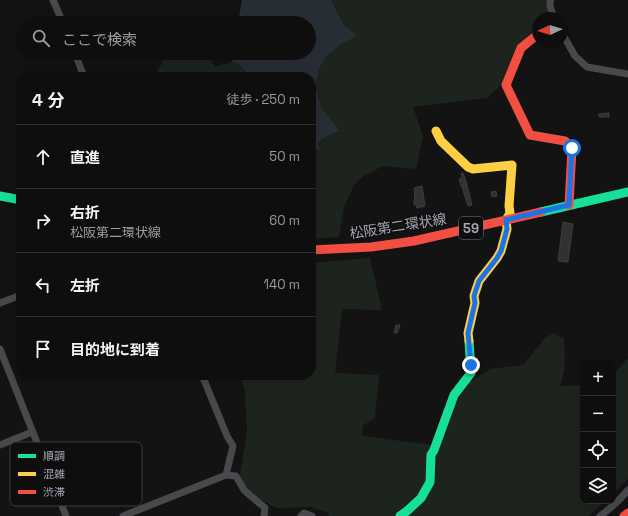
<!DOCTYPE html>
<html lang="ja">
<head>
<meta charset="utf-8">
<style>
  :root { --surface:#0e0e0f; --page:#171718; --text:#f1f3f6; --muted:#9b9c9e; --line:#2e2e2f }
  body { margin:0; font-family:"Space Grotesk","Noto Sans JP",sans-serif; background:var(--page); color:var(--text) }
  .controls { position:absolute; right:12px; bottom:12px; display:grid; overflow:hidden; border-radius:8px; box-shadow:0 4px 16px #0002 }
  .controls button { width:36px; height:36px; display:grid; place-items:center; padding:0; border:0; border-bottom:1px solid var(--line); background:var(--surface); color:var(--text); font:20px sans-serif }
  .compass { position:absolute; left:532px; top:12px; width:36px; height:36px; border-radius:50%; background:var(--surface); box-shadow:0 4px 16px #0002; rotate:266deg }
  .stop { position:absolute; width:12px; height:12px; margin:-9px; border:3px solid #1a73e8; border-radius:50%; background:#fff }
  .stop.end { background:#1a73e8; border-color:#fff; box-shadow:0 1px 4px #0008 }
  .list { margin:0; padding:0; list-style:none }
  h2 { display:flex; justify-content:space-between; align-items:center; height:52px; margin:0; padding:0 16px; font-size:17px }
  h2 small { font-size:13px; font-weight:400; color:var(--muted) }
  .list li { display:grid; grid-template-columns:26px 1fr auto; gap:12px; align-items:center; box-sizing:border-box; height:64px; padding:0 16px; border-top:1px solid var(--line) }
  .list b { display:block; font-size:15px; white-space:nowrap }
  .list p { margin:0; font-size:13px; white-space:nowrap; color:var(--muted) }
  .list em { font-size:13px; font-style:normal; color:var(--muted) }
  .icon { flex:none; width:22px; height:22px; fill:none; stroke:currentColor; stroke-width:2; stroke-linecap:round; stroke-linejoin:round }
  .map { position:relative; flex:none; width:628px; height:516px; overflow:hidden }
  .search { position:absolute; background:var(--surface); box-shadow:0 4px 16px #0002; left:16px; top:16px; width:300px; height:44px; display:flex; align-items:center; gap:10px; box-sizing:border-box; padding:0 14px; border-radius:22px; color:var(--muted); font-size:15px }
  .panel { position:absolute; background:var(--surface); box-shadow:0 4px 16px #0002; left:16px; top:72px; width:300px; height:308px; border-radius:16px }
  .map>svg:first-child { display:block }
  .green { fill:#1d241e }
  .water { fill:#282e35 }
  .building { fill:#313133; stroke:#3c3d40 }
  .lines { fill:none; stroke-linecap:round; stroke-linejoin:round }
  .street { stroke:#48494c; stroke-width:7 }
  .fast { stroke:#16e098; stroke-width:9 }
  .slow { stroke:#ffcf43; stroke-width:9 }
  .jam { stroke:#f24e42; stroke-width:9 }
  .route { stroke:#1a73e8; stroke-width:5 }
  .labels { text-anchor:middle; stroke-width:3; stroke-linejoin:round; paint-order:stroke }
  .shield { fill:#0e0e0f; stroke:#787a82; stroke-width:1 }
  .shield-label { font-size:13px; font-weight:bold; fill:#a5a9b4 }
  .street-label { font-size:14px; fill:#a5a9b4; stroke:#0e0e0f }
  .key { fill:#0e0e0f; stroke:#3b3c41; stroke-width:1 }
  .key-label { font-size:11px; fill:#a5a9b4 }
</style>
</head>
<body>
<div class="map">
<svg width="628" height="516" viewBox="0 0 628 516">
  <rect width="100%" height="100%" fill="#131314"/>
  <path class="green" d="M333,0h223l-11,18h-7v8l-22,21 -12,35 -17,16 -74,9 10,29 -7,33 -33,-3 -21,11 -8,8 -10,22 -5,30 -28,2v-92l8,3 -1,-7 7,-6 15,-6 -17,-21 -8,-23 5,-20 6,-10 15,-13 15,-8 -12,-11 -12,-23z
    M170,53h37l8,13 17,-4h6l7,9 1,5 -92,1 12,-21z
    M370,258l12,52 -40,-1 -7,64 44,2 -4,43 -13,8v10l71,9 29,-58 28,-18 33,-4 22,-27 9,-5 10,6c1,17 2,31 -4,47l23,-1v116h22l-16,15h-260l-1,-3 -17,-6 -35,1 -16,-9 -17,-15 -3,-10 7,-43 -2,-39 -5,-17h71v-112z
    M628,358v121l-15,15v-119z"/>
  <path class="water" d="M242,0h91l-1,2 12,23 13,11 -16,8 -15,13 -6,10 -5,20 8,23 17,21 -15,6 -7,6 2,8 -9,-4v-70h-66v-6l-7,-8 -6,-1 2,-9h75v-30h-71z"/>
  <path class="building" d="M609,113v4h-10v-3z
    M461,173h2l4,11 -6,2 -2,-7 3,-1z
    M467,185l5,20 -4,1 -6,-19z
    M422,186l3,20 -8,2 -1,-3h-2v-5l1,-2 -1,-10z
    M496,191l1,5 -5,1 -1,-5z
    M563,222l10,2 -5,38 -10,-1z
    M396,325h4l-3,8h-3z"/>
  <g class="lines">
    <path class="street" d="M53,0l10,23
      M550,0v6l4,12
      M562,33l13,23 12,11 41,7
      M75,53l9,24
      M0,303l21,-8
      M0,349l66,167
      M202,375l25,61 6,10 -7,29
      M0,445l32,-13
      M123,516l103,-41 10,1 8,14 21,18 -1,8
      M301,516l3,-3 8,3
      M600,516c11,-8 20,-16 28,-26"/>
    <path class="fast" d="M0,196l21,4
      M541,212l87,-20
      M400,516l7,-5 14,-13 9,-16 1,-27 3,-5 20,-55 17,-22 -2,-32"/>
    <path class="slow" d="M436,131l5,10 27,26 5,2 39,-4 -3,41 1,7 -4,7 1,9 -6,22 -4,7 -18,23 -5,15 1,7 -7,30 1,8"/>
    <path class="jam" d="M538,34l-17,14 -15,37 24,50 35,6 7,7 -3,57
      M311,250l60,-3 43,-6 127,-29
      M624,516l4,-3"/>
  </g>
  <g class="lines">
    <path class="route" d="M471,365l-3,-32 7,-30 -1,-7 5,-15 18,-23 4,-7 6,-22 -1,-9 63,-15 3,-57"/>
  </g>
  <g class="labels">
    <rect class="shield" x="459" y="217" width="24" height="22" rx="3"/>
    <g class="shield-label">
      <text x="471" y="233">59</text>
    </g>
    <g class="street-label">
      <text transform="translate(398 226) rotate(-9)" y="5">松阪第二環状線</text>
    </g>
  </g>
  <rect x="10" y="442" width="132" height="64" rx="6" class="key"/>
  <rect x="18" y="454" width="18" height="4" fill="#16e098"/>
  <rect x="18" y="472" width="18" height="4" fill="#ffcf43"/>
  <rect x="18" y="490" width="18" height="4" fill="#f24e42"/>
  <g class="key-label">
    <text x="43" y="460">順調</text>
    <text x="43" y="478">混雑</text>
    <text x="43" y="496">渋滞</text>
  </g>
</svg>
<div class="controls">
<button>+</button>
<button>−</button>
<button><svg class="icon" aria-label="locate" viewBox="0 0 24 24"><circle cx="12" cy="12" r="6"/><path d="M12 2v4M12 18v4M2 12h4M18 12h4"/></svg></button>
<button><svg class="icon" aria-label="layers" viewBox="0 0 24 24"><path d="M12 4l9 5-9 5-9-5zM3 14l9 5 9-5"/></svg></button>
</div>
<svg class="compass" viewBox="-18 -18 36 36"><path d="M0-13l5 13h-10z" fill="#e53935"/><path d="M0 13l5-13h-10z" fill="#9b9c9e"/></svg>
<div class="stop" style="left:572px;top:148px"></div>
<div class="stop end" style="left:471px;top:365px"></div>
<div class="search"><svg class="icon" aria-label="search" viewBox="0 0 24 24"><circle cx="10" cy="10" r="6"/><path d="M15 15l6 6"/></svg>ここで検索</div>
<section class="panel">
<h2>4 分<small>徒歩 · 250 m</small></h2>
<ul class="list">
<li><svg class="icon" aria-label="ahead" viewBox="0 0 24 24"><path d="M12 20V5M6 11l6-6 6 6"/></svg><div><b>直進</b></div><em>50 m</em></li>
<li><svg class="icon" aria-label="right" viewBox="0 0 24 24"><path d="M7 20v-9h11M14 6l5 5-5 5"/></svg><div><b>右折</b><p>松阪第二環状線</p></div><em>60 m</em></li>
<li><svg class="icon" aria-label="left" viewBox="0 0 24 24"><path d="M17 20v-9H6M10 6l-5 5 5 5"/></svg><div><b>左折</b></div><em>140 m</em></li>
<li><svg class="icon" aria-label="arrive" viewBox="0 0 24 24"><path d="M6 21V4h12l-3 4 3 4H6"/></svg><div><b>目的地に到着</b></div></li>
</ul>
</section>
</div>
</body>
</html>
